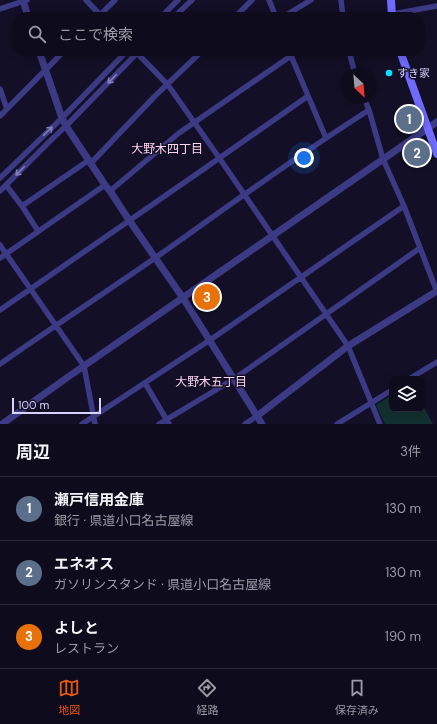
<!DOCTYPE html>
<html lang="ja">
<head>
<meta charset="utf-8">
<style>
  :root { --surface:#0e0b1c; --page:#171425; --text:#f1f3f6; --muted:#9b9ba3; --line:#2e2b3b; --accent:#ea580c }
  body { margin:0; font-family:"DM Sans","Noto Sans JP",sans-serif; background:var(--page); color:var(--text) }
  .controls { position:absolute; right:12px; bottom:12px; display:grid; overflow:hidden; border-radius:8px; box-shadow:0 2px 10px #0003 }
  .controls button { width:36px; height:36px; display:grid; place-items:center; padding:0; border:0; border-bottom:1px solid var(--line); background:var(--surface); color:var(--text); font:20px sans-serif }
  .compass { position:absolute; left:341px; top:68px; width:36px; height:36px; border-radius:50%; background:var(--surface); box-shadow:0 2px 10px #0003; rotate:154deg }
  .scale { position:absolute; left:12px; bottom:10px; width:89px; box-sizing:border-box; padding-left:4px; border:2px solid #d9d4ff; border-top:0; font-size:11px; line-height:14px; white-space:nowrap; color:#d9d4ff; -webkit-text-stroke:3px #130f26; paint-order:stroke }
  .you { position:absolute; left:304px; top:158px; width:14px; height:14px; margin:-10px; border:3px solid #fff; border-radius:50%; background:#1a73e8; box-shadow:0 0 0 6px #1a73e833 }
  .badge { display:grid; place-items:center; width:26px; height:26px; border-radius:50%; background:var(--accent); color:#fff; font-size:13px; font-weight:700 }
  .pin { position:absolute; translate:-50% -50%; border:2px solid #fff; box-shadow:0 1px 4px #0006 }
  .list { margin:0; padding:0; list-style:none }
  h2 { display:flex; justify-content:space-between; align-items:center; height:52px; margin:0; padding:0 16px; font-size:17px }
  h2 small { font-size:13px; font-weight:400; color:var(--muted) }
  .list li { display:grid; grid-template-columns:26px 1fr auto; gap:12px; align-items:center; box-sizing:border-box; height:64px; padding:0 16px; border-top:1px solid var(--line) }
  .list b { display:block; font-size:15px; white-space:nowrap }
  .list p { margin:0; font-size:13px; white-space:nowrap; color:var(--muted) }
  .list em { font-size:13px; font-style:normal; color:var(--muted) }
  .icon { flex:none; width:22px; height:22px; fill:none; stroke:currentColor; stroke-width:2; stroke-linecap:round; stroke-linejoin:round }
  .map { position:relative; flex:none; width:437px; height:424px; overflow:hidden }
  .search { position:absolute; background:var(--surface); box-shadow:0 2px 10px #0003; left:12px; right:12px; top:12px; height:44px; display:flex; align-items:center; gap:10px; box-sizing:border-box; padding:0 14px; border-radius:16px; color:var(--muted); font-size:15px }
  .sheet { height:244px; background:var(--surface) }
  nav { display:flex; justify-content:space-around; align-items:center; box-sizing:border-box; height:56px; border-top:1px solid var(--line); background:var(--surface); font-size:11px; color:var(--muted) }
  nav a { display:grid; justify-items:center; gap:2px }
  nav .on { color:var(--accent) }
  .map>svg:first-child { display:block }
  .green { fill:#12302f }
  .lines { fill:none; stroke-linecap:round; stroke-linejoin:round }
  .minor { stroke:#3d3a85; stroke-width:5.5 }
  .tertiary { stroke:#3d3a85; stroke-width:7 }
  .secondary { stroke:#6f6bff; stroke-width:8 }
  .oneway { stroke:#837fbc }
  .poi-dot { fill:#00e5ff; stroke:#130f26; stroke-width:1.5 }
  .labels { text-anchor:middle; stroke-width:3; stroke-linejoin:round; paint-order:stroke }
  .poi-label { font-size:11px; fill:#d9d4ff; stroke:#130f26; text-anchor:start }
  .neighbourhood-label { font-size:12px; fill:#ffd6f0; stroke:#130f26 }
</style>
</head>
<body>
<div class="map">
<svg width="437" height="424" viewBox="0 0 437 424">
  <rect width="100%" height="100%" fill="#130f26"/>
  <path class="green" d="M392,395v14h30v-5l11,20h-48l-9,-19z"/>
  <g class="lines">
    <path class="minor" d="M86,0l16,17
      M269,0l7,17
      M341,0l2,17
      M0,9l27,-9
      M98,17l17,-17
      M161,17l17,-17
      M174,17l18,-17
      M235,17l17,-17
      M283,17l28,-17
      M376,17l61,-11
      M135,51l33,34 52,74 128,187 32,78
      M289,51l37,87
      M349,51l6,23
      M0,89l7,20
      M364,98l5,12 14,49 21,47 33,86
      M0,116l64,-65
      M91,163l64,-67 47,-45
      M0,178l62,-60 65,-67
      M6,185l16,21 16,25
      M0,191l53,-53 13,-12 73,-75
      M110,191l69,-58 119,-82
      M22,206l67,-46
      M0,245l84,121 11,58
      M0,258l105,-73
      M0,310l198,-137 110,-77
      M0,364c51,-36 103,-70 155,-106 71,-50 140,-101 214,-148
      M409,379l28,-17
      M145,383l24,41
      M82,424l128,-84 194,-134
      M159,424l75,-45 186,-131
      M245,424l12,-8
      M337,424l55,-34"/>
    <path class="tertiary" d="M23,0l5,17
      M39,51l23,67 4,8 39,59 5,6 19,29 54,78 79,126
      M257,416l91,-70 89,-55
      M2,424l66,-47 369,-255"/>
    <path class="secondary" d="M391,0l1,17
      M400,51l37,103"/>
  </g>
  <defs><path id="oneway-shaft" d="M-6 0H5M1.5-3L5.5 0L1.5 3" fill="none" stroke-width="1.6" stroke-linecap="round" stroke-linejoin="round"/></defs>
  <g class="oneway">
    <use href="#oneway-shaft" transform="translate(112 79) rotate(134)"/>
    <use href="#oneway-shaft" transform="translate(48 131) rotate(-44)"/>
    <use href="#oneway-shaft" transform="translate(20 171) rotate(135)"/>
  </g>
  <circle class="poi-dot" cx="389" cy="73" r="4"/>
  <g class="labels">
    <g class="poi-label">
      <text x="397" y="77">すき家</text>
    </g>
    <g class="neighbourhood-label">
      <text x="167" y="153">大野木四丁目</text>
      <text x="211" y="386">大野木五丁目</text>
    </g>
  </g>
</svg>
<div class="controls">
<button><svg class="icon" aria-label="layers" viewBox="0 0 24 24"><path d="M12 4l9 5-9 5-9-5zM3 14l9 5 9-5"/></svg></button>
</div>
<svg class="compass" viewBox="-18 -18 36 36"><path d="M0-13l5 13h-10z" fill="#e53935"/><path d="M0 13l5-13h-10z" fill="#9b9ba3"/></svg>
<div class="scale">100 m</div>
<div class="you"></div>
<div class="pin badge" style="left:409px;top:119px;background:#5c6f8a">1</div>
<div class="pin badge" style="left:417px;top:153px;background:#5c6f8a">2</div>
<div class="pin badge" style="left:207px;top:297px;background:#e8710a">3</div>
<div class="search"><svg class="icon" aria-label="search" viewBox="0 0 24 24"><circle cx="10" cy="10" r="6"/><path d="M15 15l6 6"/></svg>ここで検索</div>
</div>
<section class="sheet">
<h2>周辺<small>3件</small></h2>
<ul class="list">
<li><span class="badge" style="background:#5c6f8a">1</span><div><b>瀬戸信用金庫</b><p>銀行 · 県道小口名古屋線</p></div><em>130 m</em></li>
<li><span class="badge" style="background:#5c6f8a">2</span><div><b>エネオス</b><p>ガソリンスタンド · 県道小口名古屋線</p></div><em>130 m</em></li>
<li><span class="badge" style="background:#e8710a">3</span><div><b>よしと</b><p>レストラン</p></div><em>190 m</em></li>
</ul>
</section>
<nav>
<a class="on"><svg class="icon" aria-label="map" viewBox="0 0 24 24"><path d="M3 6l6-2 6 2 6-2v14l-6 2-6-2-6 2zM9 4v14M15 6v14"/></svg>地図</a>
<a><svg class="icon" aria-label="directions" viewBox="0 0 24 24"><path d="M12 3l9 9-9 9-9-9zM9 14v-3h6M13 9l2 2-2 2"/></svg>経路</a>
<a><svg class="icon" aria-label="saved" viewBox="0 0 24 24"><path d="M7 4h10v16l-5-4-5 4z"/></svg>保存済み</a>
</nav>
</body>
</html>
